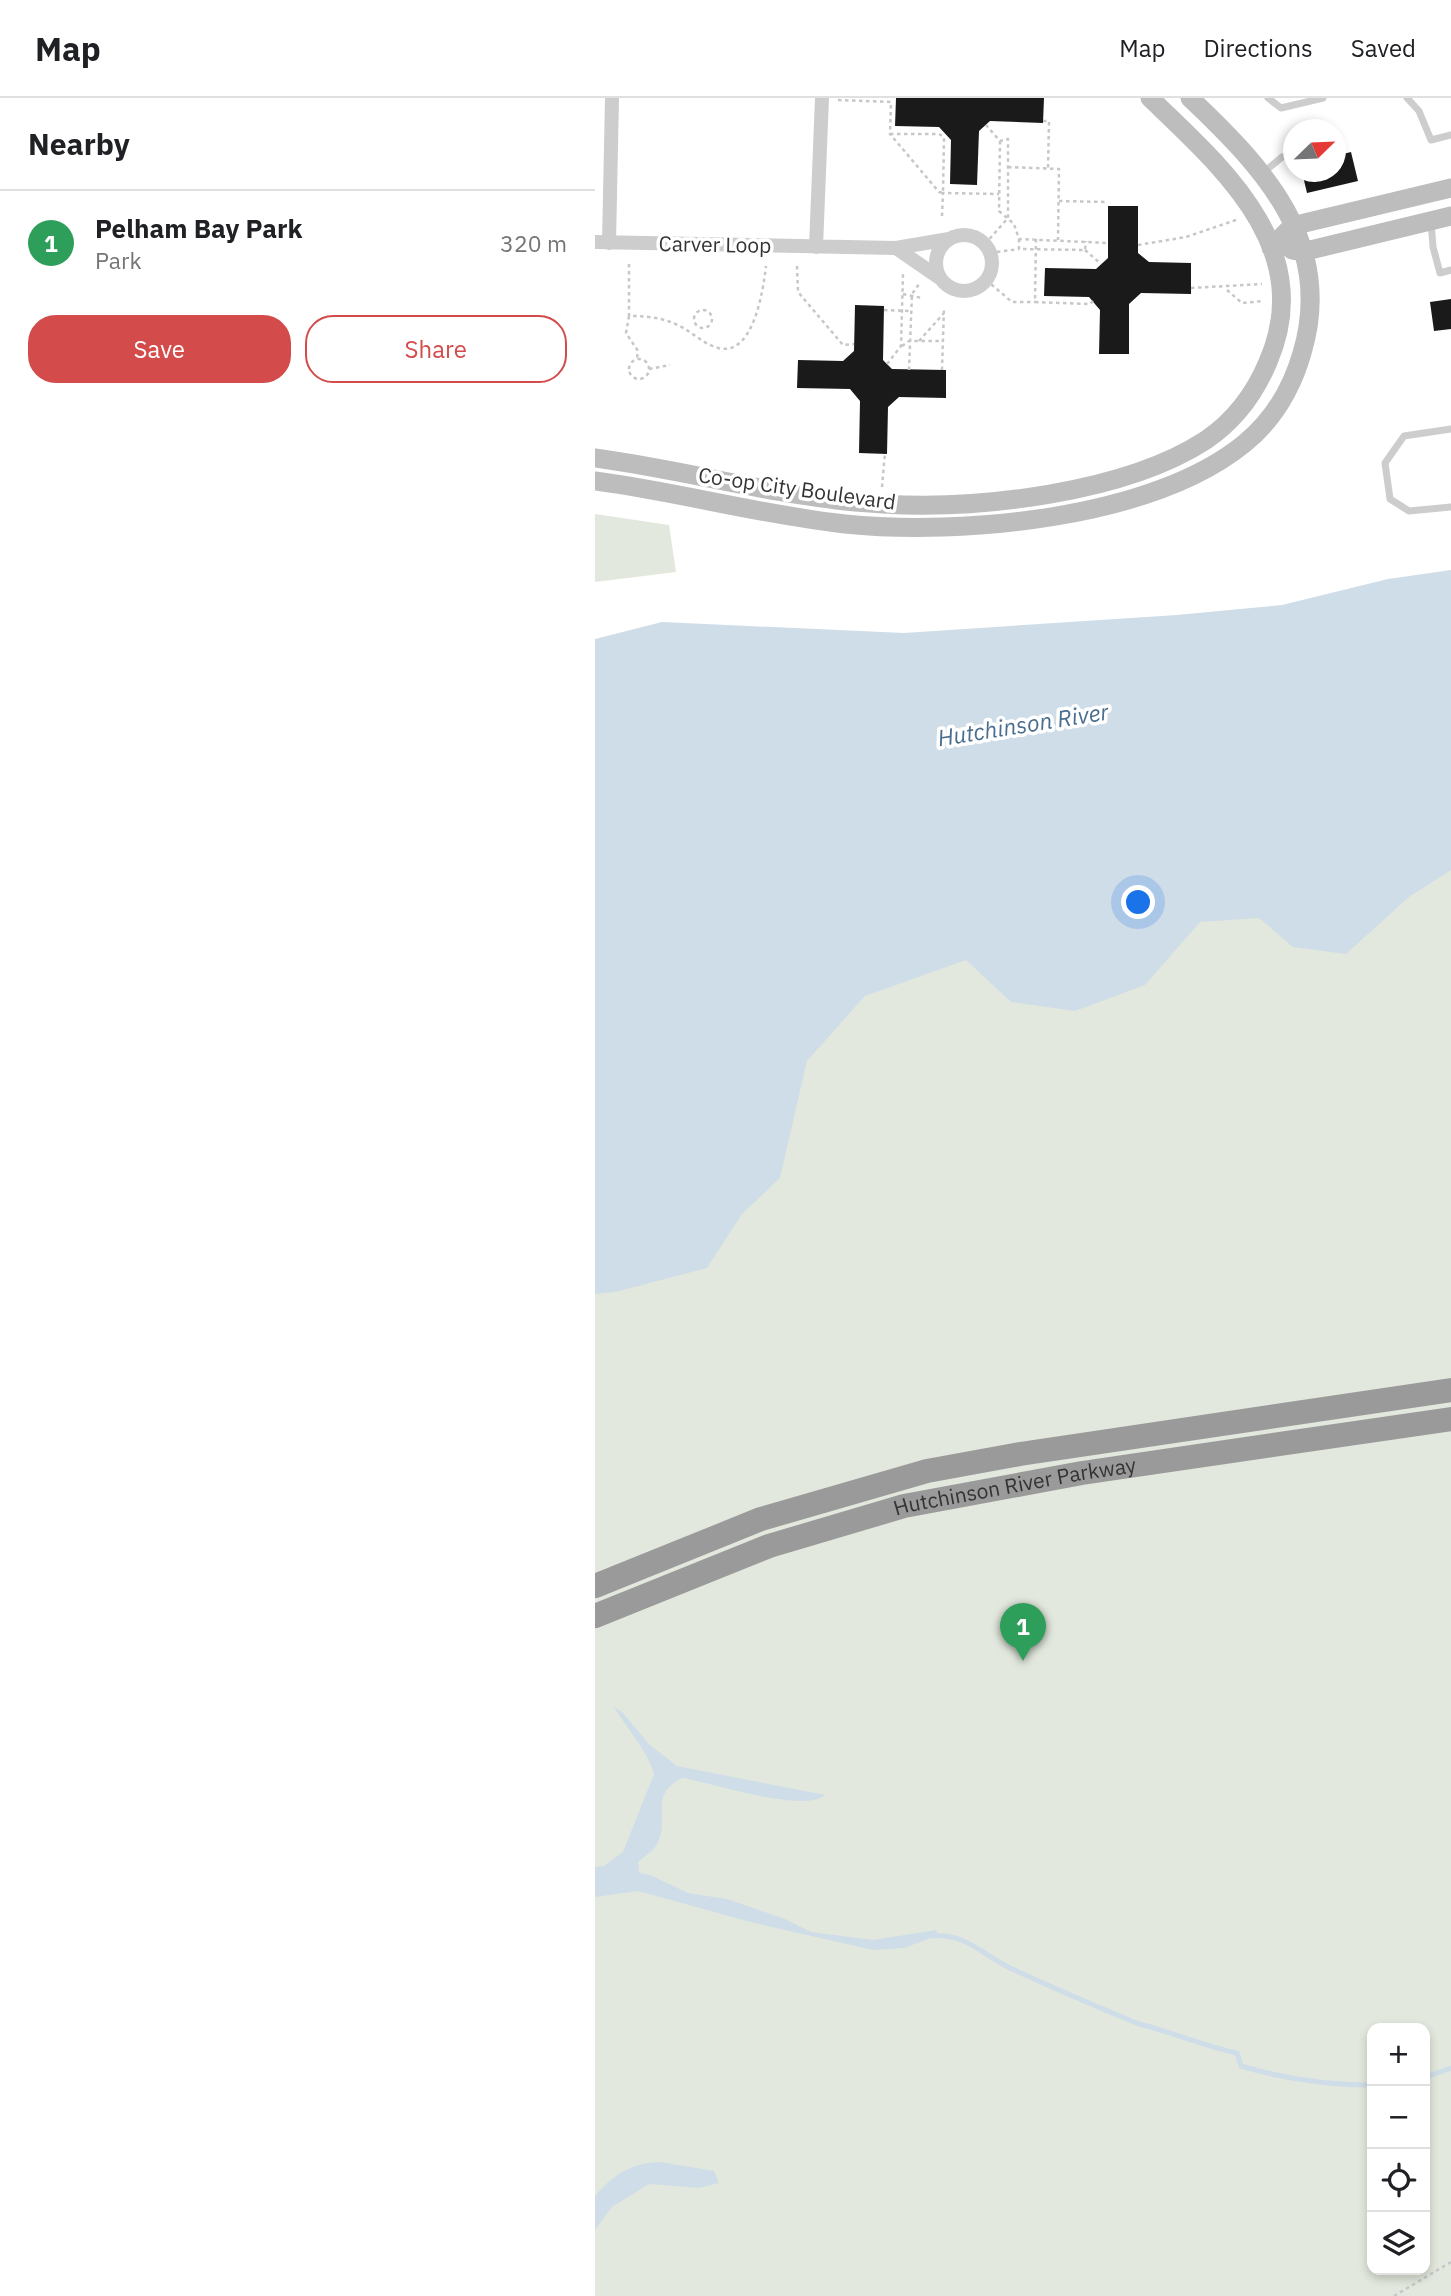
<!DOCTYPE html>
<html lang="en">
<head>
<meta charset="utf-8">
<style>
  :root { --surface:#fff; --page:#f2f2f2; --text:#202124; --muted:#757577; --line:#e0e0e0; --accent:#d34b4b }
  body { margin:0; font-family:"IBM Plex Sans",sans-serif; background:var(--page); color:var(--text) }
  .controls { position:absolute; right:21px; bottom:21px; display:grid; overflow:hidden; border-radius:14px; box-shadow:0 4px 10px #0003 }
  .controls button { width:63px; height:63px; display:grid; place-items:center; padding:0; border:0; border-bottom:2px solid var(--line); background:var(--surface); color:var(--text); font:35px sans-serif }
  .compass { position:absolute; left:688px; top:21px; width:63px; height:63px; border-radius:50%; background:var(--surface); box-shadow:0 4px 10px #0003; rotate:67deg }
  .you { position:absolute; left:544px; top:805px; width:24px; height:24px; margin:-18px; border:5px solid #fff; border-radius:50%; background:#1a73e8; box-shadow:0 0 0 10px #1a73e833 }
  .badge { display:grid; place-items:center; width:46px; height:46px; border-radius:50%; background:var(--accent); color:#fff; font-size:23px; font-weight:700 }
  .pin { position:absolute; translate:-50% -58px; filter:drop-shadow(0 2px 4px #0008) }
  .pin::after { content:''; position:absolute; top:37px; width:24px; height:21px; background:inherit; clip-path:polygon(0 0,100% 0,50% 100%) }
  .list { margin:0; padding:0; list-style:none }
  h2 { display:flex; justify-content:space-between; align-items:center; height:91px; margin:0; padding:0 28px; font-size:30px }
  h2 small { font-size:23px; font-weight:400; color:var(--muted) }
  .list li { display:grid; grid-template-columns:46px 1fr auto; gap:21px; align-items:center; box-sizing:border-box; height:105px; padding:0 28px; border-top:2px solid var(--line) }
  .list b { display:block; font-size:26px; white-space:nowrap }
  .list p { margin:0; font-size:23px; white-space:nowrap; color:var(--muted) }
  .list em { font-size:23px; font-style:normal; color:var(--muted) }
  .actions { display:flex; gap:14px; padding:21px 28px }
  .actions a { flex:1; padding:16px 0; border:2px solid var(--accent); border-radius:28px; text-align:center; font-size:24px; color:var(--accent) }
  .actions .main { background:var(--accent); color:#fff }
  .icon { flex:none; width:38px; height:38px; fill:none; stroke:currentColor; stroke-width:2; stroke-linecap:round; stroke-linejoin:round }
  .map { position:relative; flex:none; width:856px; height:2198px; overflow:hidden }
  header { display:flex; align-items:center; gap:42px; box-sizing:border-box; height:98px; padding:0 35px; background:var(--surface); border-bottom:2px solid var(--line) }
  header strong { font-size:33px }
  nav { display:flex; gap:38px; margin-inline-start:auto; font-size:24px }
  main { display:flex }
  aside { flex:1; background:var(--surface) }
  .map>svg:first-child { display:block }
  .green { fill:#e2e8dd; fill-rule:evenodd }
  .water { fill:#cfdde8 }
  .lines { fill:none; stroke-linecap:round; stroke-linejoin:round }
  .stream { stroke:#cfdde8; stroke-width:5 }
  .building { fill:#1a1a1a }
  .path { stroke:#c7c7c7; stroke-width:2.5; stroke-dasharray:3.5 3.5; stroke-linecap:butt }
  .service { stroke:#cdcdcd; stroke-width:7 }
  .minor { stroke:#cdcdcd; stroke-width:14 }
  .secondary { stroke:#bdbdbd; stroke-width:19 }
  .motorway { stroke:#9a9a9a; stroke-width:24 }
  .labels { text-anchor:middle; stroke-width:7; stroke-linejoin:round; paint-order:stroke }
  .street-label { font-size:21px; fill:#333; stroke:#fff }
  .water-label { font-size:23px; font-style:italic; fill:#486d8d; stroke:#fff }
</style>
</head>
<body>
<header>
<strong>Map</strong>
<nav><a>Map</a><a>Directions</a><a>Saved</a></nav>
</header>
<main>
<aside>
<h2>Nearby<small></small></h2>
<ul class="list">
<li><span class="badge" style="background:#2e9e5b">1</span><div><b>Pelham Bay Park</b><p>Park</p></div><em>320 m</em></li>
</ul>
<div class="actions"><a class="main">Save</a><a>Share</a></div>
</aside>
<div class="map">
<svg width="856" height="2198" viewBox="0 0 856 2198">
  <rect width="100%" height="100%" fill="#fff"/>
  <path class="green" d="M0,416l74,11 7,47 -81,10z
    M856,712v1486h-856v-1342zM777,1930h53v242h-53z"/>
  <path class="water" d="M856,472v300l-42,27 -63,57 -53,-7 -34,-29 -59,4 -55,63 -70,26 -64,-9 -45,-42 -101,36 -58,65 -27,117 -38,36 -35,54 -92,24 -20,2v-655l67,-17 242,11 273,-18 105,-10 106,-26z
    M19,1609l8,5 28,33 27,21 148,29c-21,19 -115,-13 -143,-17 -34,18 -12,37 -24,64 -3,8 -13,14 -20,20l1,11 11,2 38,18 39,6 58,20 26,13 62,8 63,-10 3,5 -35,13 -31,2 -119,-27 -116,-32 -43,6v-30l9,-1 19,-14 31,-78c-5,-21 -28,-47 -40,-67z
    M65,2064l54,9 5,12 -20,5 -50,-4 -37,23 -17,23v-34c19,-22 36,-33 65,-34z"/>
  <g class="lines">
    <path class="stream" d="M338,1838c32,-3 50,19 77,32 43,20 85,38 129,56 33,8 64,22 98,29l4,13c44,13 85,19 131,19
      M830,1979l26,-9"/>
  </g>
  <path class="building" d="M301,0h148l-1,25 -53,-2 -11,10 -2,54 -27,-1 1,-44 -12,-13 -44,-1z
    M756,54l7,29 -51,12 -5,-21h33v-16z
    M513,108h30v47l11,9 42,1v31l-50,-1 -12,11v50h-30l1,-44 -11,-13 -45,-1 1,-28 51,1 12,-11z
    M856,201v30l-17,2 -4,-29z
    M260,207l29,1 -1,54 9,9 54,1v28l-47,-1 -11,10 -1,47 -28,-1 1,-52 -10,-12 -53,-1 1,-28 45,1 11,-10z"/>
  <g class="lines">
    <path class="path" d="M243,2l53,2 -1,32
      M448,23h6l-1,48
      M295,36h49l5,3 -1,56 -4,-1z
      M405,43l-1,70 15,13 5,15 89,4
      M413,69l51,2 -1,71
      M464,103l49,1
      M347,118l1,-23 56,1
      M424,141v10l66,1 1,-9
      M441,141l-1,63 55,2 3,-3
      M390,146l23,-26v-79l-8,2 -14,-16
      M543,147l48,-8 50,-17
      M490,152l16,14
      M395,155l29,-4
      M34,166v52c23,0 43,3 62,17 8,5 15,11 24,14 38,14 48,-56 51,-81
      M202,168l1,26 45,53 11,-1
      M391,182l26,22h23
      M596,190l71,-4
      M632,192l15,13 22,-2
      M308,196l19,4
      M99 221a9 9 0 1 1 18 0a9 9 0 1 1-18 0Z
      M289,212l27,1
      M34,218l-3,17 12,18 -1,7
      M324,243l25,-28
      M307,248l7,-5h34
      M34 271a10 10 0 1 1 20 0a10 10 0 1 1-20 0Z
      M292,266l14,-18 2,-73
      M54,271l21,-4
      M314,272l3,-76 7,-10
      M347,272l2,-63
      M287,389l3,-34
      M799,2198l57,-34"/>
    <path class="service" d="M673,0l13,10 42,-10
      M812,0l12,13 12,29 20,-5
      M669,74l18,-15
      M836,123l2,26 7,26 11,-3
      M856,331l-47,7 -19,27 5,36 19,12 42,-4"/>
    <path class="minor" d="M341 165a28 28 0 1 1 56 0a28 28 0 1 1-56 0Z
      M0,144l301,6
      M14,145l3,-145
      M221,149l6,-149
      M346,181l-45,-31 53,-9"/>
    <path class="secondary" d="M676,150l21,-22 159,-38
      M697,152l10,2 149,-36
      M0,360c96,13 191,41 288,46 95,6 242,-11 323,-64 28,-19 49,-47 62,-78 49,-113 -45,-194 -118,-264
      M0,383c84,11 166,34 250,43 115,12 308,-5 400,-81 28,-23 47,-55 57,-90 33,-110 -38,-185 -112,-255"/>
    <g class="motorway">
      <path d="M0,1488l166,-67 166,-48 93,-17 431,-64"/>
      <path id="s1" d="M0,1518l174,-70 135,-40 178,-33 369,-54"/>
    </g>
  </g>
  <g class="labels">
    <g class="street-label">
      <text transform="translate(120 147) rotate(1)" y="7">Carver Loop</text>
      <text transform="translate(202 391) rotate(8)" y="7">Co-op City Boulevard</text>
      <text dy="7" stroke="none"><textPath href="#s1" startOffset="441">Hutchinson River Parkway</textPath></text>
    </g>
    <g class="water-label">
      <text transform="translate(428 627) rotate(-9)" y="8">Hutchinson River</text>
    </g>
  </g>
</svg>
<div class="controls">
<button>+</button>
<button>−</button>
<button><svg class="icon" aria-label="locate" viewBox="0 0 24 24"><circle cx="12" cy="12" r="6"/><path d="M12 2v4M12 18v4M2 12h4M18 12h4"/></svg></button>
<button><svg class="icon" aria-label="layers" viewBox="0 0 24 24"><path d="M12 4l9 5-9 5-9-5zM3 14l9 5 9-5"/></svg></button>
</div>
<svg class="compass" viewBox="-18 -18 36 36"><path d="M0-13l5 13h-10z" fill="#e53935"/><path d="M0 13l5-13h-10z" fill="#757577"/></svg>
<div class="you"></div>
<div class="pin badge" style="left:428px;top:1563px;background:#2e9e5b">1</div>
</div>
</main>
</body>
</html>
